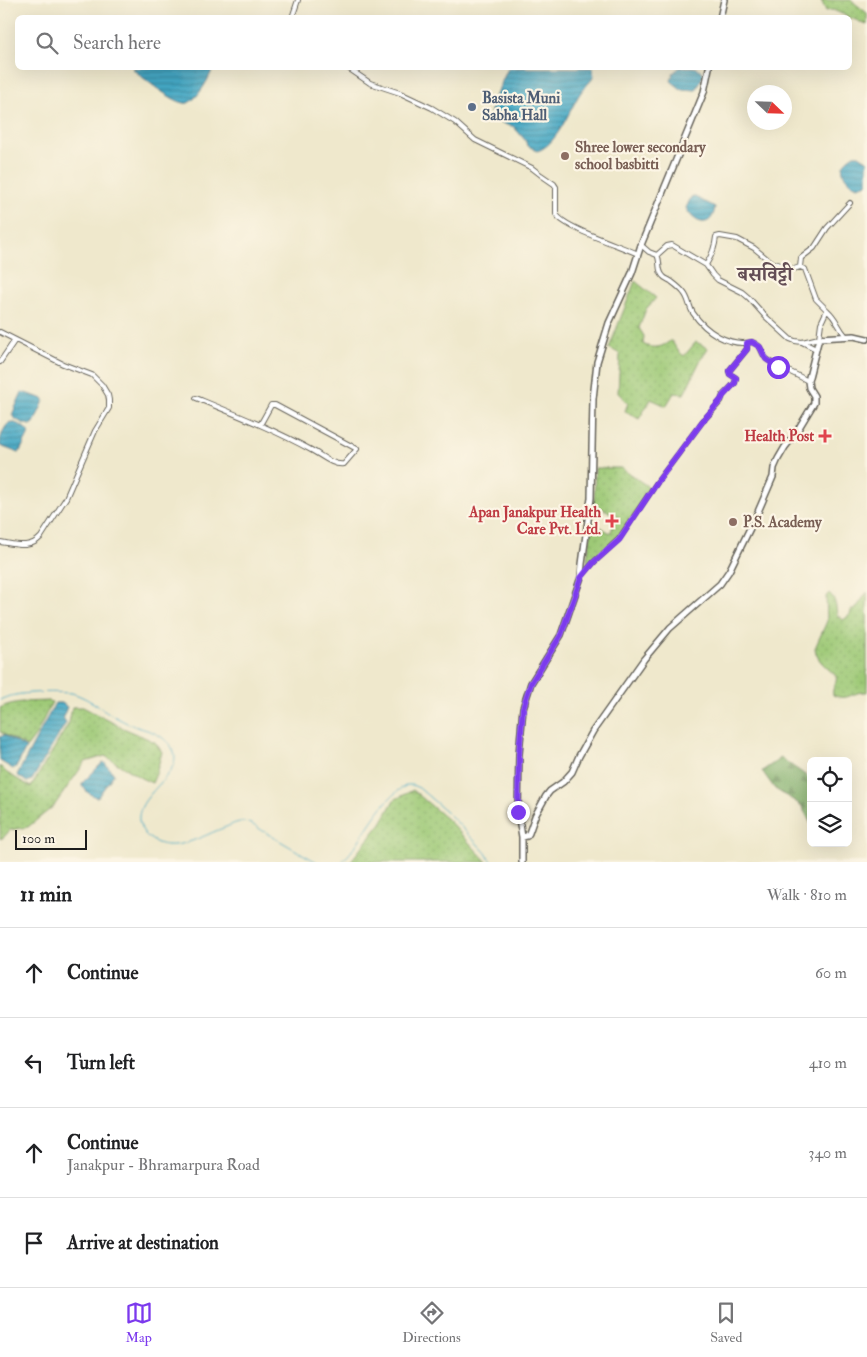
<!DOCTYPE html>
<html lang="en">
<head>
<meta charset="utf-8">
<style>
  :root { --surface:#fff; --page:#f6f6f6; --text:#202124; --muted:#757577; --line:#e0e0e0; --accent:#7c3aed }
  body { margin:0; font-family:"IM FELL Double Pica","Noto Serif Devanagari",serif; background:var(--page); color:var(--text) }
  .controls { position:absolute; right:15px; bottom:15px; display:grid; overflow:hidden; border-radius:8px; box-shadow:0 5px 20px #0002 }
  .controls button { width:45px; height:45px; display:grid; place-items:center; padding:0; border:0; border-bottom:1px solid var(--line); background:var(--surface); color:var(--text); font:25px sans-serif }
  .compass { position:absolute; left:747px; top:85px; width:45px; height:45px; border-radius:50%; background:var(--surface); box-shadow:0 5px 20px #0002; rotate:113deg }
  .scale { position:absolute; left:15px; bottom:12px; width:72px; box-sizing:border-box; padding-left:5px; border:2px solid #1c1c1c; border-top:0; font-size:14px; line-height:18px; white-space:nowrap; color:#1c1c1c; -webkit-text-stroke:4px #fcf5e5; paint-order:stroke }
  .stop { position:absolute; width:15px; height:15px; margin:-11px; border:4px solid #7c3aed; border-radius:50%; background:#fff }
  .stop.end { background:#7c3aed; border-color:#fff; box-shadow:0 1px 5px #0008 }
  .list { margin:0; padding:0; list-style:none }
  h2 { display:flex; justify-content:space-between; align-items:center; height:65px; margin:0; padding:0 20px; font-size:21px }
  h2 small { font-size:16px; font-weight:400; color:var(--muted) }
  .list li { display:grid; grid-template-columns:32px 1fr auto; gap:15px; align-items:center; box-sizing:border-box; height:90px; padding:0 20px; border-top:1px solid var(--line) }
  .list b { display:block; font-size:19px; white-space:nowrap }
  .list p { margin:0; font-size:16px; white-space:nowrap; color:var(--muted) }
  .list em { font-size:16px; font-style:normal; color:var(--muted) }
  .icon { flex:none; width:28px; height:28px; fill:none; stroke:currentColor; stroke-width:2; stroke-linecap:round; stroke-linejoin:round }
  .map { position:relative; flex:none; width:867px; height:862px; overflow:hidden }
  .search { position:absolute; background:var(--surface); box-shadow:0 5px 20px #0002; left:15px; right:15px; top:15px; height:55px; display:flex; align-items:center; gap:12px; box-sizing:border-box; padding:0 18px; border-radius:8px; color:var(--muted); font-size:19px }
  .sheet { height:425px; background:var(--surface) }
  nav { display:flex; justify-content:space-around; align-items:center; box-sizing:border-box; height:70px; border-top:1px solid var(--line); background:var(--surface); font-size:14px; color:var(--muted) }
  nav a { display:grid; justify-items:center; gap:2px }
  nav .on { color:var(--accent) }
  .map>svg:first-child { display:block }
  .grass { fill:url(#grass-dots); stroke:#5c7249 }
  .forest { fill:url(#forest-firs); stroke:#4d6442 }
  .water { fill:url(#water-rules); stroke:#306270 }
  .lines { fill:none; stroke-linecap:round; stroke-linejoin:round }
  .stream { stroke:#44a7c4; stroke-width:1 }
  .minor-casing { stroke:#66635a; stroke-width:6 }
  .tertiary-casing { stroke:#66635a; stroke-width:8 }
  .minor { stroke:#fff; stroke-width:4 }
  .tertiary { stroke:#fff; stroke-width:5 }
  .route { stroke:#7c3aed; stroke-width:6 }
  .service-dot { fill:#5c6f8a; stroke:#fcf5e5; stroke-width:2 }
  .education-dot { fill:#8d6e63; stroke:#fcf5e5; stroke-width:2 }
  .health-dot { fill:#e0444e; stroke:#fcf5e5; stroke-width:2 }
  .labels { text-anchor:middle; stroke-width:4.5; stroke-linejoin:round; paint-order:stroke }
  .service-label { font-size:15px; font-weight:bold; fill:#4e5e75; stroke:#fcf5e5; text-anchor:start }
  .education-label { font-size:15px; font-weight:bold; fill:#785e54; stroke:#fcf5e5; text-anchor:start }
  .health-label { font-size:15px; font-weight:bold; fill:#be3a42; stroke:#fcf5e5; text-anchor:end }
  .district-label { font-size:20px; font-weight:bold; fill:#634d55; stroke:#fcf5e5 }
</style>
</head>
<body>
<div class="map">
<svg width="867" height="862" viewBox="0 0 867 862">
  <defs>
    <pattern id="grass-dots" width="8" height="8" patternUnits="userSpaceOnUse" patternTransform="scale(1.25)"><rect width="8" height="8" fill="#9dc976"/><path d="M2 2h.1M6 6h.1" fill="none" stroke="#87ac66" stroke-width="1.8" stroke-linecap="round"/></pattern>
    <pattern id="forest-firs" width="22" height="20" patternUnits="userSpaceOnUse" patternTransform="scale(1.25)"><rect width="22" height="20" fill="#7ead67"/><path d="M5 1l3.5 6h-7zM16 11l3.5 6h-7z" fill="#668c54"/></pattern>
    <pattern id="water-rules" width="6" height="5" patternUnits="userSpaceOnUse" patternTransform="scale(1.25)"><rect width="6" height="5" fill="#44a7c4"/><path d="M0 2.5h6" fill="none" stroke="#38879e"/></pattern>
  </defs>
  <rect width="100%" height="100%" fill="#fcf5e5"/>
  <filter id="ink" filterUnits="userSpaceOnUse"><feTurbulence type="fractalNoise" baseFrequency=".02" numOctaves="2"/><feDisplacementMap in="SourceGraphic" scale="10" xChannelSelector="R" yChannelSelector="G"/><feConvolveMatrix kernelMatrix="1 2 1 2 8 2 1 2 1" color-interpolation-filters="sRGB"/></filter>
  <filter id="wash" filterUnits="userSpaceOnUse"><feTurbulence type="fractalNoise" baseFrequency=".0096" numOctaves="4" result="noise"/><feDisplacementMap in="SourceGraphic" scale="20" xChannelSelector="R" yChannelSelector="G"/><feGaussianBlur stdDeviation="1.12" result="paint"/><feColorMatrix in="noise" values="0 0 0 0 0 0 0 0 0 0 0 0 0 0 0 0 0 1.4 0 .05"/><feComposite in="paint" operator="in"/></filter>
  <g filter="url(#wash)">
    <rect width="100%" height="100%" fill="#efe8cc"/>
    <path class="grass" d="M821,0h30l16,13v12l-34,-15 -7,1z
      M635,281l21,17 -10,11 -7,19 5,8 -1,8c10,6 21,3 28,-4l8,12 5,4 12,-14 12,6 -7,11 -17,35 -10,-1 -8,13 -15,-7 -12,20 -14,-8 3,-8 -10,-10 2,-39 -11,-6z
      M595,468h26l29,20 -11,20 -21,29 -30,30 -1,-9 6,-36 17,11 8,-17 -24,-11z
      M867,592v100c-15,-1 -18,10 -34,3 -2,-7 5,-12 3,-19 -8,-8 -20,-15 -21,-28l12,-27 -1,-25 3,-3c7,6 7,14 8,22l6,5 7,-5 1,-5h4z
      M49,701l3,1 -16,33 -9,12 -27,-15v-24c14,-8 33,-6 49,-7z
      M72,707h11l38,20 34,15 7,10 -6,22 -4,9 -11,-5 -36,-22 -20,6 -31,44 -26,21 -18,3 -6,7 -4,2v-73l7,7 24,14 38,-64z
      M413,790l36,31 38,41h-137l31,-39 13,-23z"/>
    <path class="forest" d="M781,758l30,21v45l-10,-19 -26,-16 -13,-18z"/>
    <path class="water" d="M132,68h81c-3,9 -15,31 -25,35 -11,3 -48,-27 -56,-35z
      M508,68h85l1,9c-4,5 -9,10 -13,15 -11,16 -24,54 -44,59l-10,-6 -2,-5 -12,-14c-7,0 -19,-6 -22,-13 0,-3 1,-6 1,-9z
      M679,68c9,-1 20,-3 25,6l-8,16 -15,-1 -10,-8 2,-8z
      M854,155h5l8,5v24c-3,1 -5,2 -8,2 -4,0 -7,-2 -10,-5 -11,-11 -7,-19 5,-26z
      M693,196l22,11c-3,24 -22,16 -29,1l5,-11z
      M22,392l22,7v2l-10,22 -3,2c-6,0 -16,-5 -19,-10z
      M10,422c7,1 17,5 19,12l-10,19 -19,-7c0,-9 3,-18 10,-24z
      M55,703h7l5,4 -4,10 3,6 -34,57 -5,2 -10,-7z
      M4,735l22,13 -9,18 -4,3 -13,-8v-24z
      M103,762l2,1 9,11 -17,24 -10,-6 -5,-7v-2z"/>
    <g class="lines">
      <path class="stream" d="M0,700c15,-9 54,-8 72,-7 20,6 35,21 53,29 11,6 24,7 35,14 44,31 -24,53 -21,84 1,6 4,13 9,17 23,20 55,-2 78,-10 5,-2 12,-6 18,-5 8,1 17,8 24,12 16,9 32,19 49,28
        M341,862c9,-7 16,-18 22,-28 12,-18 25,-39 44,-49h5l7,3 30,26 37,39 5,9"/>
    </g>
  </g>
  <g filter="url(#ink)">
    <g class="lines">
      <defs>
        <path id="minor" d="M292,18l6,-18
          M348,68l22,15 30,10 32,15 23,14 20,18 57,28 9,7 13,9 2,3v27c8,14 65,32 82,40
          M641,245l8,7 8,3 10,-9 5,-1 34,20 7,10 5,5 24,12 7,6 16,18 25,23 5,2 7,1 14,7
          M657,255c4,6 0,15 6,21 2,3 7,4 9,6 4,3 9,7 12,11 5,6 5,14 9,20 13,19 36,34 59,29 3,1 5,2 7,4 4,5 3,10 9,14 12,8 26,13 40,21
          M706,265c5,-8 9,-18 10,-28l4,-1 17,3 17,9 17,14 23,7 6,-2 5,2 11,30 11,11 -6,13 -2,15 -17,4
          M800,267l1,-9 13,-10 13,-20 23,-25
          M827,310c11,10 10,16 19,26
          M0,332l63,32 29,11 10,10 6,10 1,5v8l-14,23 -29,67 -25,39c-12,13 -26,7 -41,5
          M0,362l15,-22
          M196,398c39,16 79,32 117,53 9,5 21,15 31,13l13,-15 -82,-44h-4l-1,2 -10,18
          M581,577l13,-15 25,-23 39,-58 44,-59 19,-21 2,-6 12,-12 1,-5 -6,-4 -1,-3 18,-22v-6"/>
        <path id="tertiary" d="M720,18l4,-18
          M522,837l5,-1 2,-3 6,-17 11,-20 4,-5 13,-9 9,-10 7,-16 14,-25 51,-72 26,-31 50,-44 9,-13 28,-57 16,-37 1,-9 4,-9 7,-12 9,-11 20,-33v-7l-5,-8 -1,-7 11,-43 35,-2 13,3
          M522,862v-25l-4,-25 1,-58 4,-46 8,-25 30,-48 20,-58 1,-13 9,-66 2,-99 4,-37 12,-39 23,-50 9,-28 63,-153 5,-24"/>
      </defs>
      <use href="#minor" class="minor-casing"/>
      <use href="#tertiary" class="tertiary-casing"/>
      <use href="#minor" class="minor"/>
      <use href="#tertiary" class="tertiary"/>
    </g>
  </g>
  <g class="lines" filter="url(#ink)">
    <path class="route" d="M518,812l1,-58 4,-46 8,-25 30,-48 20,-57 13,-16 25,-22 39,-59 44,-59 19,-22 2,-4 12,-13 1,-5 -6,-4 -1,-3 18,-22v-6l5,-1 8,5 6,12 12,8"/>
  </g>
  <circle class="service-dot" cx="472" cy="107" r="5"/>
  <g class="education-dot">
    <circle cx="565" cy="156" r="5"/>
    <circle cx="733" cy="522" r="5"/>
  </g>
  <g class="health-dot">
    <path d="M822.5 428.5h5v5h5v5h-5v5h-5v-5h-5v-5h5z"/>
    <path d="M609.5 513.5h5v5h5v5h-5v5h-5v-5h-5v-5h5z"/>
  </g>
  <g class="labels">
    <g class="service-label">
      <text x="482" y="103">Basista Muni<tspan x="482" dy="17">Sabha Hall</tspan></text>
    </g>
    <g class="education-label">
      <text x="575" y="152">Shree lower secondary<tspan x="575" dy="17">school basbitti</tspan></text>
      <text x="743" y="527">P.S. Academy</text>
    </g>
    <g class="health-label">
      <text x="814" y="441">Health Post</text>
      <text x="601" y="517">Apan Janakpur Health<tspan x="601" dy="17">Care Pvt. Ltd.</tspan></text>
    </g>
    <g class="district-label">
      <text x="765" y="281">बसविट्टी</text>
    </g>
  </g>
</svg>
<div class="controls">
<button><svg class="icon" aria-label="locate" viewBox="0 0 24 24"><circle cx="12" cy="12" r="6"/><path d="M12 2v4M12 18v4M2 12h4M18 12h4"/></svg></button>
<button><svg class="icon" aria-label="layers" viewBox="0 0 24 24"><path d="M12 4l9 5-9 5-9-5zM3 14l9 5 9-5"/></svg></button>
</div>
<svg class="compass" viewBox="-18 -18 36 36"><path d="M0-13l5 13h-10z" fill="#e53935"/><path d="M0 13l5-13h-10z" fill="#757577"/></svg>
<div class="scale">100 m</div>
<div class="stop" style="left:778px;top:367px"></div>
<div class="stop end" style="left:518px;top:812px"></div>
<div class="search"><svg class="icon" aria-label="search" viewBox="0 0 24 24"><circle cx="10" cy="10" r="6"/><path d="M15 15l6 6"/></svg>Search here</div>
</div>
<section class="sheet">
<h2>11 min<small>Walk · 810 m</small></h2>
<ul class="list">
<li><svg class="icon" aria-label="ahead" viewBox="0 0 24 24"><path d="M12 20V5M6 11l6-6 6 6"/></svg><div><b>Continue</b></div><em>60 m</em></li>
<li><svg class="icon" aria-label="left" viewBox="0 0 24 24"><path d="M17 20v-9H6M10 6l-5 5 5 5"/></svg><div><b>Turn left</b></div><em>410 m</em></li>
<li><svg class="icon" aria-label="ahead" viewBox="0 0 24 24"><path d="M12 20V5M6 11l6-6 6 6"/></svg><div><b>Continue</b><p>Janakpur - Bhramarpura Road</p></div><em>340 m</em></li>
<li><svg class="icon" aria-label="arrive" viewBox="0 0 24 24"><path d="M6 21V4h12l-3 4 3 4H6"/></svg><div><b>Arrive at destination</b></div></li>
</ul>
</section>
<nav>
<a class="on"><svg class="icon" aria-label="map" viewBox="0 0 24 24"><path d="M3 6l6-2 6 2 6-2v14l-6 2-6-2-6 2zM9 4v14M15 6v14"/></svg>Map</a>
<a><svg class="icon" aria-label="directions" viewBox="0 0 24 24"><path d="M12 3l9 9-9 9-9-9zM9 14v-3h6M13 9l2 2-2 2"/></svg>Directions</a>
<a><svg class="icon" aria-label="saved" viewBox="0 0 24 24"><path d="M7 4h10v16l-5-4-5 4z"/></svg>Saved</a>
</nav>
</body>
</html>
